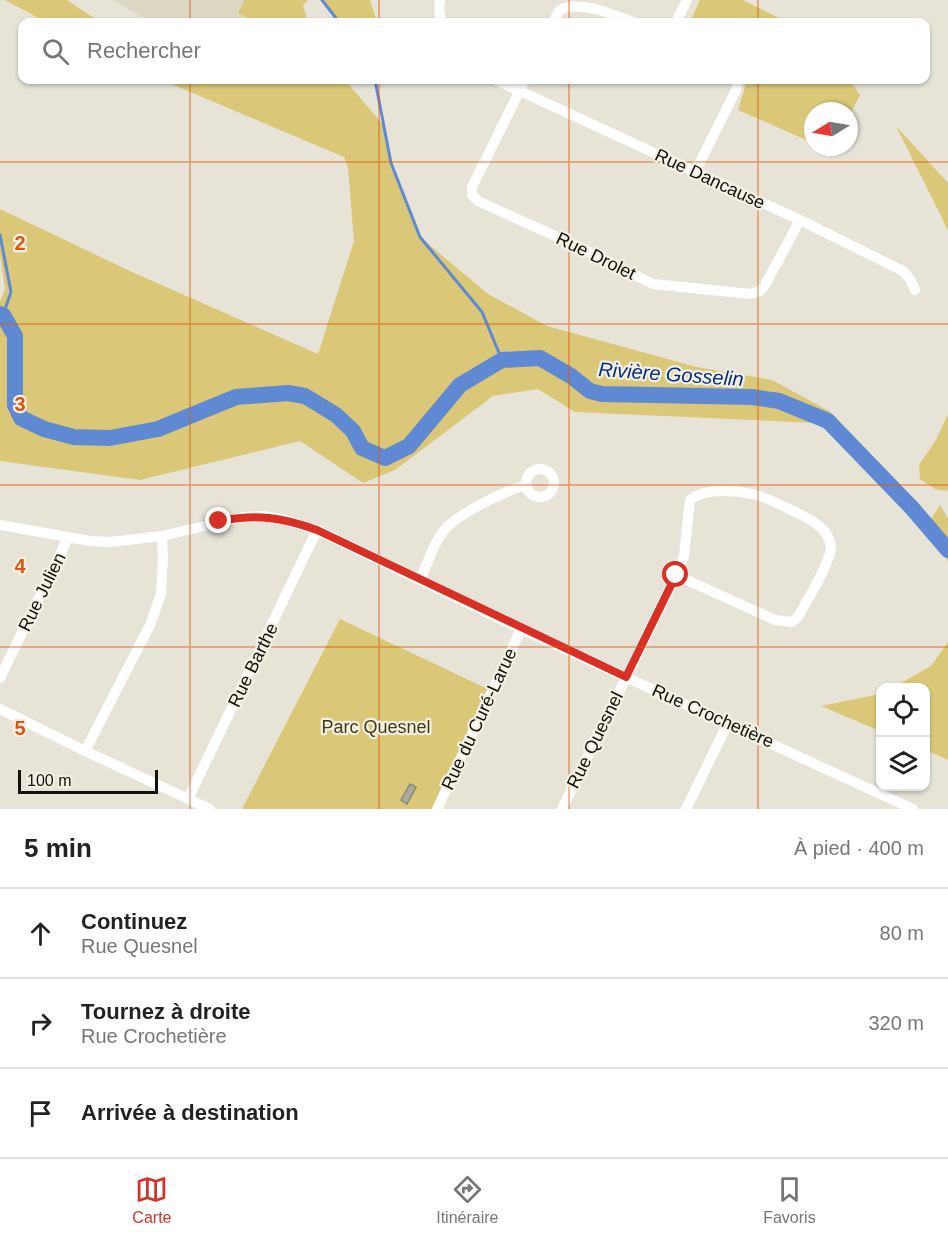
<!DOCTYPE html>
<html lang="fr">
<head>
<meta charset="utf-8">
<style>
  :root { --surface:#fff; --page:#f6f6f6; --text:#222; --muted:#767676; --line:#e0e0e0; --accent:#d93025 }
  body { margin:0; font-family:Arial,sans-serif; background:var(--page); color:var(--text) }
  .controls { position:absolute; right:18px; bottom:18px; display:grid; overflow:hidden; border-radius:12px; box-shadow:0 2px 4px #0004 }
  .controls button { width:54px; height:54px; display:grid; place-items:center; padding:0; border:0; border-bottom:2px solid var(--line); background:var(--surface); color:var(--text); font:30px sans-serif }
  .compass { position:absolute; left:804px; top:102px; width:54px; height:54px; border-radius:50%; background:var(--surface); box-shadow:0 2px 4px #0004; rotate:259deg }
  .scale { position:absolute; left:18px; bottom:15px; width:140px; box-sizing:border-box; padding-left:6px; border:3px solid #11100b; border-top:0; font-size:16px; line-height:21px; white-space:nowrap; color:#11100b; -webkit-text-stroke:4px #f4f1e4; paint-order:stroke }
  .stop { position:absolute; width:18px; height:18px; margin:-14px; border:4px solid #d93025; border-radius:50%; background:#fff }
  .stop.end { background:#d93025; border-color:#fff; box-shadow:0 2px 6px #0008 }
  .list { margin:0; padding:0; list-style:none }
  h2 { display:flex; justify-content:space-between; align-items:center; height:78px; margin:0; padding:0 24px; font-size:26px }
  h2 small { font-size:20px; font-weight:400; color:var(--muted) }
  .list li { display:grid; grid-template-columns:39px 1fr auto; gap:18px; align-items:center; box-sizing:border-box; height:90px; padding:0 24px; border-top:2px solid var(--line) }
  .list b { display:block; font-size:22px; white-space:nowrap }
  .list p { margin:0; font-size:20px; white-space:nowrap; color:var(--muted) }
  .list em { font-size:20px; font-style:normal; color:var(--muted) }
  .icon { flex:none; width:33px; height:33px; fill:none; stroke:currentColor; stroke-width:2; stroke-linecap:round; stroke-linejoin:round }
  .map { position:relative; flex:none; width:948px; height:809px; overflow:hidden }
  .search { position:absolute; background:var(--surface); box-shadow:0 2px 4px #0004; left:18px; right:18px; top:18px; height:66px; display:flex; align-items:center; gap:15px; box-sizing:border-box; padding:0 21px; border-radius:12px; color:var(--muted); font-size:22px }
  .sheet { height:348px; background:var(--surface) }
  nav { display:flex; justify-content:space-around; align-items:center; box-sizing:border-box; height:84px; border-top:2px solid var(--line); background:var(--surface); font-size:16px; color:var(--muted) }
  nav a { display:grid; justify-items:center; gap:3px }
  nav .on { color:var(--accent) }
  .map>svg:first-child { display:block }
  .built { fill:#ddd8c4 }
  .green { fill:#dac878 }
  .lines { fill:none; stroke-linecap:round; stroke-linejoin:round }
  .stream { stroke:#5f89d2; stroke-width:3 }
  .river { stroke:#5f89d2; stroke-width:16 }
  .building { fill:#aca99d; stroke:#8a887c; stroke-width:1.5 }
  .minor { stroke:#fff; stroke-width:10 }
  .route { stroke:#d93025; stroke-width:8 }
  .grid { fill:none; stroke:#dd550c; stroke-width:1.5; stroke-opacity:0.55 }
  .labels { text-anchor:middle; stroke-width:4.5; stroke-linejoin:round; paint-order:stroke }
  .street-label { font-size:18px; fill:#11100b; stroke:#f4f1e4 }
  .park-label { font-size:18px; fill:#443a11; stroke:#f4f1e4 }
  .water-label { font-size:20px; font-style:italic; fill:#002d82; stroke:#f4f1e4 }
  .grid-label { font-size:20px; text-anchor:middle; font-weight:bold; fill:#dd550c; stroke:#f4f1e4; stroke-width:4.5; stroke-linejoin:round; paint-order:stroke }
</style>
</head>
<body>
<div class="map">
<svg width="948" height="809" viewBox="0 0 948 809">
  <rect width="100%" height="100%" fill="#e7e4d7"/>
  <path class="built" d="M112,0h153l-12,22h-101z"/>
  <path class="green" d="M5,0h62l33,22h-54z
    M244,0h64l-5,5 5,17h-52l-18,-9z
    M322,0h48l7,22h-38z
    M700,0h43l44,22h-97z
    M162,80h183l40,47 6,36 29,74 68,57 59,32 150,41 75,13 59,32 -3,9 -11,2 -242,-11 -37,-23 -45,7 -98,74 -32,13 -63,-42 -160,39 -140,-19v-160l5,-12 -5,-35v-45l132,63 186,82 36,-113 -6,-73 -4,-11z
    M747,80h102l11,15 -11,21v-5h-36v32l-75,-33z
    M896,126l52,57v48l-6,-13z
    M948,414v75l-1,2 -12,-2 -15,-10 -1,-14 17,-25z
    M940,505l8,13v44l-21,-37z
    M340,619l152,72 -55,118h-195z
    M948,642v118l-22,-10v-62l-32,-1 37,-21z
    M880,694v37l-59,-25z"/>
  <g class="lines">
    <path class="stream" d="M322,0l17,22
      M375,80l16,83 29,74 62,75 20,48
      M0,235l11,57 -8,23"/>
    <path class="river" d="M0,314l3,1 12,21v69l6,13 23,11 30,8 36,1 48,-9 78,-32 52,-4 17,3 31,19 17,16 9,17 23,10 24,-12 51,-61 42,-25 38,-2 31,18 19,15 12,3 150,3 27,4 49,20 84,87 36,42"/>
  </g>
  <path class="building" d="M410,784l6,3 -9,17 -6,-4z"/>
  <g class="lines">
    <path class="minor" d="M440,0l-1,9 2,13
      M553,22c2,-3 4,-9 7,-12 18,-10 53,4 73,12
      M676,22l11,-22
      M496,80l304,140 103,51 7,8 5,11
      M525,80l-53,107v8l6,6 99,45 76,38 98,10 9,-3 4,-4 36,-67
      M695,172l41,-82 2,-10
      M526 483a14 14 0 1 1 28 0a14 14 0 1 1-28 0Z
      M0,525l90,16 20,1 52,-6 81,-19 20,-1 19,3 35,11 204,99 392,180
      M420,580c7,-15 12,-33 22,-47 12,-18 63,-42 84,-48
      M0,678l68,-140
      M0,709l85,42 125,58
      M85,751l65,-126 11,-31 2,-36 -1,-22
      M188,799l129,-269
      M437,809l84,-180
      M562,809l114,-234 8,-19 6,-56c14,-12 44,-10 62,-6 12,2 58,24 67,32 6,4 11,13 12,20 1,14 -25,56 -33,71l-6,5 -17,-2 -99,-45
      M686,809l42,-86"/>
  </g>
  <g class="lines">
    <path class="route" d="M219,521c38,-7 62,-4 98,9l309,147 50,-102"/>
  </g>
  <path class="grid" d="M190,0v22M379,0v22M569,0v22M758,0v22M190,80v729M379,80v729M569,80v729M758,80v729M0,162h948M0,324h948M0,485h948M0,647h948"/>
  <g class="labels">
    <g class="street-label">
      <text transform="translate(710 179) rotate(25)" y="6">Rue Dancause</text>
      <text transform="translate(596 256) rotate(26)" y="6">Rue Drolet</text>
      <text transform="translate(42 592) rotate(-64)" y="6">Rue Julien</text>
      <text transform="translate(253 665) rotate(-64)" y="6">Rue Barthe</text>
      <text transform="translate(713 716) rotate(24)" y="6">Rue Crochetière</text>
      <text transform="translate(479 719) rotate(-65)" y="6">Rue du Curé-Larue</text>
      <text transform="translate(595 740) rotate(-64)" y="6">Rue Quesnel</text>
    </g>
    <g class="park-label">
      <text x="376" y="733">Parc Quesnel</text>
    </g>
    <g class="water-label">
      <text transform="translate(671 374) rotate(4)" y="7">Rivière Gosselin</text>
    </g>
  </g>
  <g class="grid-label">
    <text x="20" y="250">2</text>
    <text x="20" y="411">3</text>
    <text x="20" y="573">4</text>
    <text x="20" y="735">5</text>
  </g>
</svg>
<div class="controls">
<button><svg class="icon" aria-label="locate" viewBox="0 0 24 24"><circle cx="12" cy="12" r="6"/><path d="M12 2v4M12 18v4M2 12h4M18 12h4"/></svg></button>
<button><svg class="icon" aria-label="layers" viewBox="0 0 24 24"><path d="M12 4l9 5-9 5-9-5zM3 14l9 5 9-5"/></svg></button>
</div>
<svg class="compass" viewBox="-18 -18 36 36"><path d="M0-13l5 13h-10z" fill="#e53935"/><path d="M0 13l5-13h-10z" fill="#767676"/></svg>
<div class="scale">100 m</div>
<div class="stop" style="left:676px;top:575px"></div>
<div class="stop end" style="left:219px;top:521px"></div>
<div class="search"><svg class="icon" aria-label="search" viewBox="0 0 24 24"><circle cx="10" cy="10" r="6"/><path d="M15 15l6 6"/></svg>Rechercher</div>
</div>
<section class="sheet">
<h2>5 min<small>À pied · 400 m</small></h2>
<ul class="list">
<li><svg class="icon" aria-label="ahead" viewBox="0 0 24 24"><path d="M12 20V5M6 11l6-6 6 6"/></svg><div><b>Continuez</b><p>Rue Quesnel</p></div><em>80 m</em></li>
<li><svg class="icon" aria-label="right" viewBox="0 0 24 24"><path d="M7 20v-9h11M14 6l5 5-5 5"/></svg><div><b>Tournez à droite</b><p>Rue Crochetière</p></div><em>320 m</em></li>
<li><svg class="icon" aria-label="arrive" viewBox="0 0 24 24"><path d="M6 21V4h12l-3 4 3 4H6"/></svg><div><b>Arrivée à destination</b></div></li>
</ul>
</section>
<nav>
<a class="on"><svg class="icon" aria-label="map" viewBox="0 0 24 24"><path d="M3 6l6-2 6 2 6-2v14l-6 2-6-2-6 2zM9 4v14M15 6v14"/></svg>Carte</a>
<a><svg class="icon" aria-label="directions" viewBox="0 0 24 24"><path d="M12 3l9 9-9 9-9-9zM9 14v-3h6M13 9l2 2-2 2"/></svg>Itinéraire</a>
<a><svg class="icon" aria-label="saved" viewBox="0 0 24 24"><path d="M7 4h10v16l-5-4-5 4z"/></svg>Favoris</a>
</nav>
</body>
</html>
